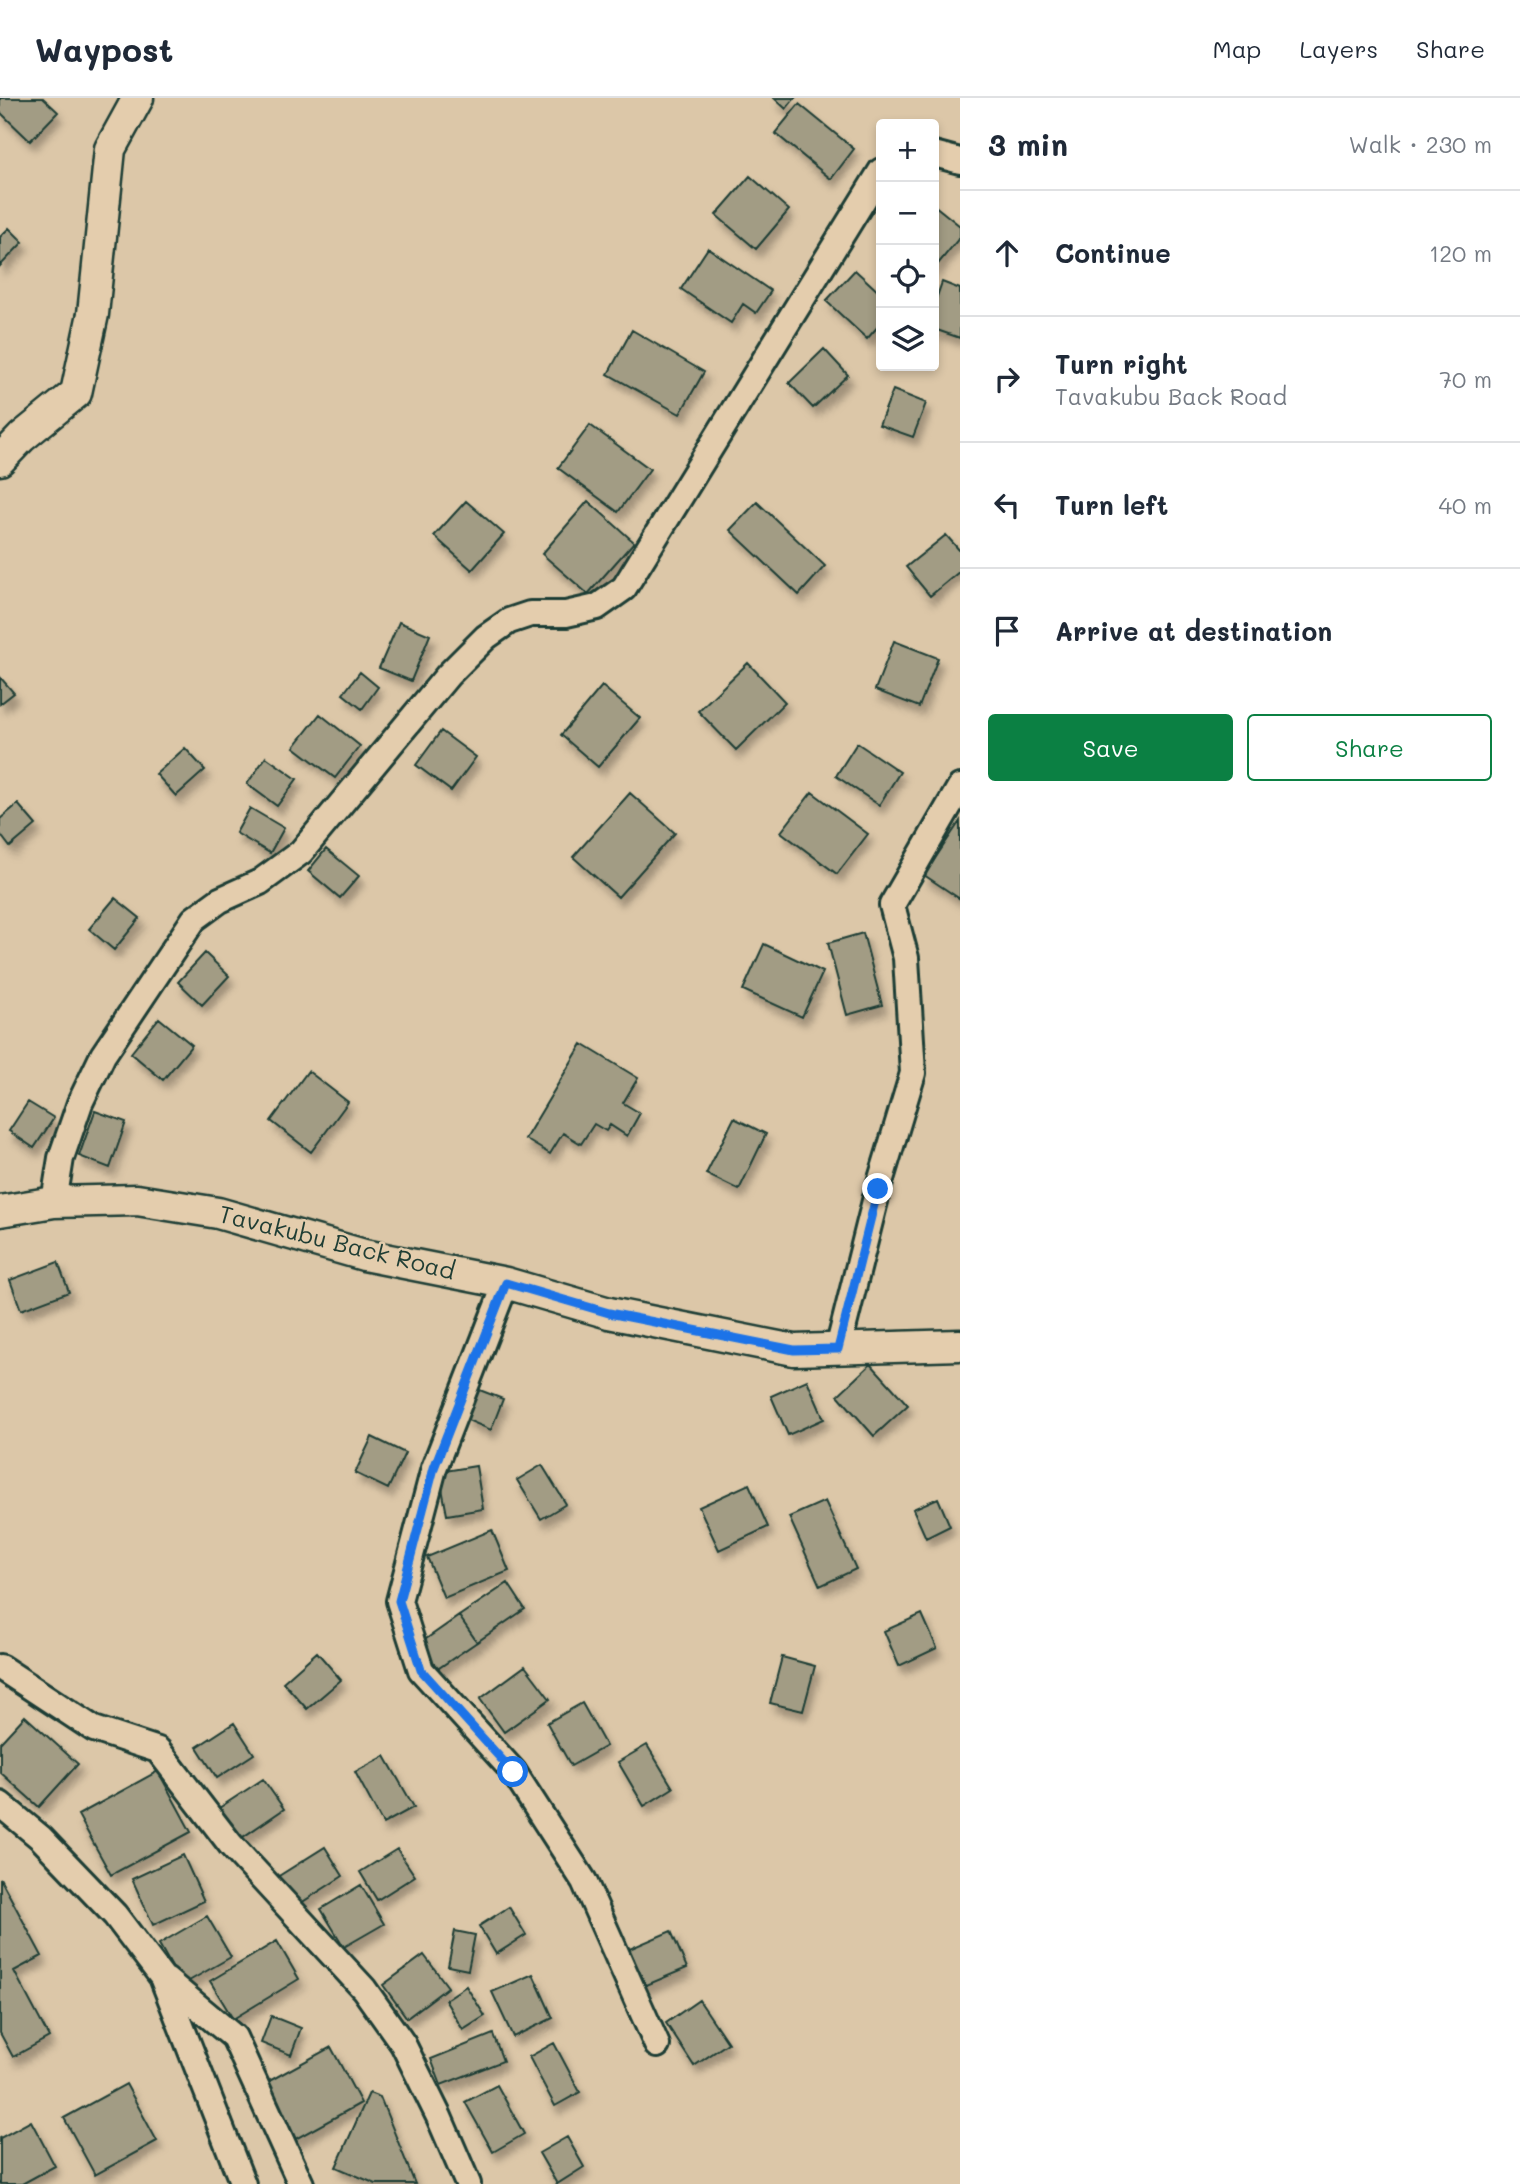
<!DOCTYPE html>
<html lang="en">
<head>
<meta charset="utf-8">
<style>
  :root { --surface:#fff; --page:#f6f6f7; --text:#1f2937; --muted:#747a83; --line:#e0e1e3; --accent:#0b8043 }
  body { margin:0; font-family:Mali,sans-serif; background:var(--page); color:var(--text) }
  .controls { position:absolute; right:21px; top:21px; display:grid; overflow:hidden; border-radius:7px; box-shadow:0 4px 10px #0003 }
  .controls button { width:63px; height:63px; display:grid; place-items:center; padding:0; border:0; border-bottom:2px solid var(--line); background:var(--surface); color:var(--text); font:35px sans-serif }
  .stop { position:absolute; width:21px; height:21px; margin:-16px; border:5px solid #1a73e8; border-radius:50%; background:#fff }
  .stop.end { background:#1a73e8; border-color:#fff; box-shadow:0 2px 7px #0008 }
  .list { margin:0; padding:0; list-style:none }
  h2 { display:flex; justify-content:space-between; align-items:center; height:91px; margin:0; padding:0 28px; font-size:30px }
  h2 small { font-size:23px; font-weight:400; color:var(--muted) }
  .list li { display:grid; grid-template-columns:46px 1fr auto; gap:21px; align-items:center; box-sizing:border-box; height:126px; padding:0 28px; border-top:2px solid var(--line) }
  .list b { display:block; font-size:26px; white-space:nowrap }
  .list p { margin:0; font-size:23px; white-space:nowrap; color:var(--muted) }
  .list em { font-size:23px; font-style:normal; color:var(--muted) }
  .actions { display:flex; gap:14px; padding:21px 28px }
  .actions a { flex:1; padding:16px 0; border:2px solid var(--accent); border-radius:7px; text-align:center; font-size:24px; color:var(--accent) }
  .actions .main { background:var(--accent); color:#fff }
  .icon { flex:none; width:38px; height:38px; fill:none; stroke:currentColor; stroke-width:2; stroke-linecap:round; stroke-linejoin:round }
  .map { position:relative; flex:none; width:960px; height:2086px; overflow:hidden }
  header { display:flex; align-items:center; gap:42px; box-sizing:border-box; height:98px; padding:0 35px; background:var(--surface); border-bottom:2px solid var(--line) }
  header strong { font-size:33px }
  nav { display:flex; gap:38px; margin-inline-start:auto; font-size:24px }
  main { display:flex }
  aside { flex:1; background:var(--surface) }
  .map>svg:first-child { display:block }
  .building { fill:#a29c84; stroke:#1f3d34; stroke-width:2; filter:url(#shadow) }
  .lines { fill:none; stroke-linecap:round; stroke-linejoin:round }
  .minor-casing { stroke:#1f3d34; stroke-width:30 }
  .tertiary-casing { stroke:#1f3d34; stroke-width:35 }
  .minor { stroke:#e4cdad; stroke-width:24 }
  .tertiary { stroke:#e4cdad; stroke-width:30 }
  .route { stroke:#1a73e8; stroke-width:9 }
  .labels { text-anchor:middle; stroke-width:5; stroke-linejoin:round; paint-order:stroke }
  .street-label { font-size:24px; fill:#1f3d34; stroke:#e4cdad }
</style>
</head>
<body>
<header>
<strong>Waypost</strong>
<nav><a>Map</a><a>Layers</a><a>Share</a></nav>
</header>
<main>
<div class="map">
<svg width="960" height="2086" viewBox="0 0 960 2086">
  <defs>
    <filter id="shadow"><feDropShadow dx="4.5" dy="8" stdDeviation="3.5" flood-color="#0004"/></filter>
  </defs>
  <rect width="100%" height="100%" fill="#dcc7a8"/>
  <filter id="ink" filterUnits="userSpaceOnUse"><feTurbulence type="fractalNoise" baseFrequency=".0143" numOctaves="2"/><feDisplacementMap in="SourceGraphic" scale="14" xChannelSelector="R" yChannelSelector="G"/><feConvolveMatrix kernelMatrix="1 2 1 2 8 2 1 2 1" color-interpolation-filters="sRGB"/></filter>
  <g filter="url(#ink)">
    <path class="building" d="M0,0h43l15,14 -28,29 -30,-29z
      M774,0h21l-9,11z
      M799,6l55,45 -23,30 -56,-46z
      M750,78l39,34 -33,39 -40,-34z
      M934,107l26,21v11l-26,32z
      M9,130l14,14 -23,24v-29z
      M708,150l63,43 -15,22 -13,-9 -12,19 -50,-34z
      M855,172l26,24v29l-14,16 -41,-38z
      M942,184l18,7v49l-26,-9v-24z
      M632,232l72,42 -24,42 -72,-40z
      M824,251l24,26 -35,33 -24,-25z
      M893,292l33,13 -13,34 -34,-12z
      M590,327l60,44 -32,43 -60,-44z
      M466,403l38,33 -32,36 -38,-34z
      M588,403l46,41 -46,52 -46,-40z
      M757,404l68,64 -26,29 -69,-65z
      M946,437l14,16v20l-30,25 -24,-29z
      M399,524l31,13 -19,46 -32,-13z
      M894,543l44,17 -19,49 -44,-17z
      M748,565l37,39 -49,48 -38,-39z
      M360,574l18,15 -16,22 -19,-15z
      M0,579l14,16 -14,11z
      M602,588l38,32 -42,49 -37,-32z
      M320,616l40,32 -25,32 -41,-31z
      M441,633l35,26 -25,34 -35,-26z
      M857,645l43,29 -21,33 -43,-29z
      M185,650l20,22 -29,26 -20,-22z
      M266,659l31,22 -20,27 -30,-22z
      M812,694l56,42 -31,40 -56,-42z
      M630,695l45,40 -57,64 -45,-40z
      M18,706l18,21 -26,22 -10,-13v-15z
      M250,710l34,20 -14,25 -34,-20z
      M960,723v78l-36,-24z
      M326,751l33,27 -19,22 -32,-27z
      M115,800l25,20 -26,32 -25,-21z
      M863,835l19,72 -35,10 -19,-72z
      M764,846l59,28 -21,45 -59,-27z
      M205,855l24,23 -27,29 -24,-23z
      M159,920l33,27 -29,35 -32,-27z
      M582,946l56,34 -15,25 17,10 -13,23 -17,-11 -4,6 -12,-7 -13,20 -18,-11 -13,21 -25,-15z
      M308,973l40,31 -37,50 -40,-31z
      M28,1004l26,16 -20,30 -25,-17z
      M95,1013l31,11 -16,46 -31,-12z
      M734,1020l32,16 -27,56 -33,-16z
      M58,1164l11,30 -48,18 -11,-30z
      M871,1266l37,41 -34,31 -36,-41z
      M807,1282l17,39 -36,16 -17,-39z
      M477,1291l26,10 -12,31 -26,-11z
      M372,1339l33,16 -17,36 -33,-16z
      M542,1367l24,39 -25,15 -24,-39z
      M476,1368l7,43 -36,6 -8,-43z
      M749,1386l19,43 -49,23 -20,-43z
      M938,1400l12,28 -24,12 -13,-29z
      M825,1403l31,68 -36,17 -31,-69z
      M492,1432l17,41 -65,27 -17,-41z
      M508,1485l17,26 -48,33 -18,-26z
      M922,1516l15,34 -38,18 -15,-35z
      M459,1518l18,26 -44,30 -17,-26z
      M317,1554l24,28 -34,29 -24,-27z
      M782,1559l33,9 -12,45 -33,-8z
      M525,1568l25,33 -46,33 -24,-33z
      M582,1605l24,43 -35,20 -24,-43z
      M25,1618l53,48 -39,43 -39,-35v-29z
      M234,1625l20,31 -37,24 -20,-31z
      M647,1647l26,43 -29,18 -26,-44z
      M385,1658l29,51 -31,17 -28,-52z
      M158,1673l33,61 -80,43 -33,-60z
      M263,1681l21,30 -47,32 -21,-31z
      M325,1749l18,29 -50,32 -19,-29z
      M397,1751l18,27 -38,24 -17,-28z
      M183,1757l21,46 -51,24 -21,-46z
      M0,1780l42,78 -28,15 35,66 -36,20 -13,-24z
      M361,1787l23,39 -40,23 -23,-38z
      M509,1809l17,28 -30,19 -17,-28z
      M207,1818l24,41 -49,28 -23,-41z
      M455,1833l20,4 -7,35 -20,-4z
      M671,1833l16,37 -45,19 -15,-37z
      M277,1843l22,38 -66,40 -23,-38z
      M424,1857l24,32 -41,31 -24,-33z
      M533,1876l20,44 -40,19 -21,-45z
      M466,1888l19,30 -22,14 -18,-30z
      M699,1902l29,43 -34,23 -28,-43z
      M271,1918l30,12 -10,27 -30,-12z
      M493,1936l10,27 -62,24 -10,-26z
      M554,1945l26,49 -25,14 -26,-49z
      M331,1949l30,56 -69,38 -30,-56z
      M126,1986l31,57 -62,34 -31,-57z
      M497,1987l27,49 -31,18 -28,-50z
      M369,1995l11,4 35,87h-39l-40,-17z
      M31,2023l24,45 -33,18h-22v-46z
      M567,2039l17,30 -27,17 -18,-31z"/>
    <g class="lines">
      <defs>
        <path id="minor" d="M934,56l26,7
          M54,1104l7,-44 19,-55 23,-48 91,-136 26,-19 40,-18 41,-30 147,-177 38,-38 23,-16 21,-7h36l31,-7 27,-19 257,-417
          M506,1185l-72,185 -35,133 22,69 92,101 71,110 73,164
          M838,1251l40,-160 35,-116 -7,-115 -14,-53 68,-118
          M0,1569l94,62 64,21 73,95 133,144 39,55 36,73 29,67
          M0,1706l41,34 74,77 47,62 81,207
          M166,1882l68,57 67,147"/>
        <path id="tertiary" d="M0,362l22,-23 54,-44 17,-79 17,-165 28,-51
          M0,1113l54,-9 83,-2 81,13 146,42 142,28 103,30 185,37 166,-5"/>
      </defs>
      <use href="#minor" class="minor-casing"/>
      <use href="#tertiary" class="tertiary-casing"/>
      <use href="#minor" class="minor"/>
      <use href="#tertiary" class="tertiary"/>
    </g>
  </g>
  <g class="lines" filter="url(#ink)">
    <path class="route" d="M513,1674l-92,-102 -22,-69 35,-133 72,-185 103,30 185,37 44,-1 40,-160"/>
  </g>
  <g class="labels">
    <g class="street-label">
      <text transform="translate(337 1145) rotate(14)" y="8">Tavakubu Back Road</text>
    </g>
  </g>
</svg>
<div class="controls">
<button>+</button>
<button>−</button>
<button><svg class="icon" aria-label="locate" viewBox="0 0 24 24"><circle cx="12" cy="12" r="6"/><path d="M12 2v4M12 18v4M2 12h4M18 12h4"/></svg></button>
<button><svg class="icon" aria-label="layers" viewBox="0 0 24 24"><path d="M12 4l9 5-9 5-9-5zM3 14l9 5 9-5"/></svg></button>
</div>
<div class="stop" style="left:513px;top:1674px"></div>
<div class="stop end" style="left:878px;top:1091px"></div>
</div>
<aside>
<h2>3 min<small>Walk · 230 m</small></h2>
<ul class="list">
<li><svg class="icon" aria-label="ahead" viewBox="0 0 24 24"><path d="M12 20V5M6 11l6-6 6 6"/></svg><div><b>Continue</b></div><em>120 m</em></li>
<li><svg class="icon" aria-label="right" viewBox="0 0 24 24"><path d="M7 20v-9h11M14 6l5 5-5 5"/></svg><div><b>Turn right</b><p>Tavakubu Back Road</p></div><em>70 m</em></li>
<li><svg class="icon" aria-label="left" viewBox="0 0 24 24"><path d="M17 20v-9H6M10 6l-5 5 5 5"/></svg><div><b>Turn left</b></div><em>40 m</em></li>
<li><svg class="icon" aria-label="arrive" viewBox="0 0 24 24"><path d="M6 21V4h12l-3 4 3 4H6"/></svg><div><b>Arrive at destination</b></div></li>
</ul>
<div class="actions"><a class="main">Save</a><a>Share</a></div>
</aside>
</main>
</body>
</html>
